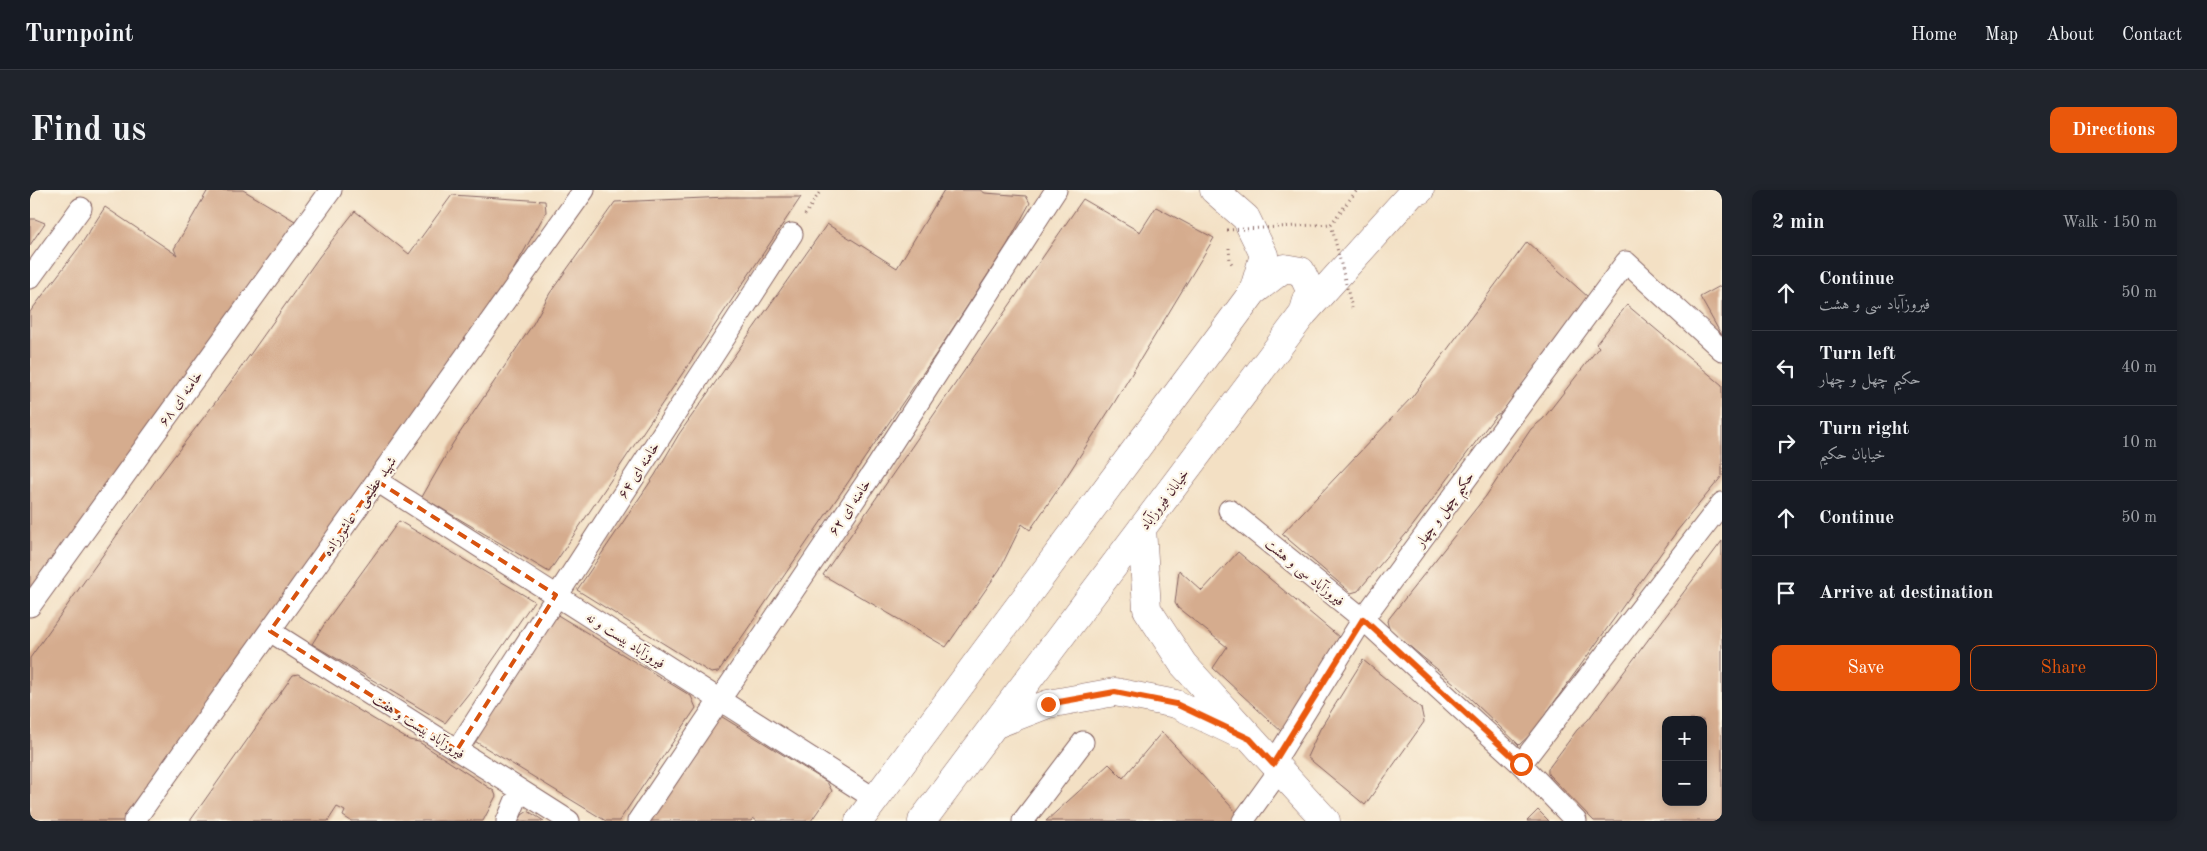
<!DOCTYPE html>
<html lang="en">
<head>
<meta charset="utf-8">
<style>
  :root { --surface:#171b24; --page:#20242c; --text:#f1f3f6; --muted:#9ea1a6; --line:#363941; --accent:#ea580c }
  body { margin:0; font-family:"Old Standard TT",Amiri,serif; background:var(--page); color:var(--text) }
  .controls { position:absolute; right:15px; bottom:15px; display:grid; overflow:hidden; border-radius:10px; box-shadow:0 2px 8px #0003 }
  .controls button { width:45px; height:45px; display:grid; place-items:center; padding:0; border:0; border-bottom:1px solid var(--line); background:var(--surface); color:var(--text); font:25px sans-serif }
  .stop { position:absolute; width:15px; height:15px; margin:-11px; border:4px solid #ea580c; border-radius:50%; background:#fff }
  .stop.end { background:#ea580c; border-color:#fff; box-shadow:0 1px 5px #0008 }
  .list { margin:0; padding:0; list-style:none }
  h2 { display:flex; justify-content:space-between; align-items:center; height:65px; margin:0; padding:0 20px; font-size:21px }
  h2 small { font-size:16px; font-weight:400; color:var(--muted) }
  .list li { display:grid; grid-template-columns:32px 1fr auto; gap:15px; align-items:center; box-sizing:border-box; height:75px; padding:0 20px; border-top:1px solid var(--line) }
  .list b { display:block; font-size:19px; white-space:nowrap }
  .list p { margin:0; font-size:16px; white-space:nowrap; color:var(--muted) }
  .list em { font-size:16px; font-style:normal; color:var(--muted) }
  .actions { display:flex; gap:10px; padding:15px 20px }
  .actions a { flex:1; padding:11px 0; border:1px solid var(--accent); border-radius:10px; text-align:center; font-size:18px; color:var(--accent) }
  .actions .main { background:var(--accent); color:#fff }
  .icon { flex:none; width:28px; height:28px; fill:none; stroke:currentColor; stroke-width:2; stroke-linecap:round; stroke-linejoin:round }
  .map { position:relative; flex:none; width:1692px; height:631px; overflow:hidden; border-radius:10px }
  header { display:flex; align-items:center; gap:30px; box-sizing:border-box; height:70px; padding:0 25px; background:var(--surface); border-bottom:1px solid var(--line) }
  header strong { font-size:24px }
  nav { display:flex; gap:28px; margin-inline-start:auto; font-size:18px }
  .intro { display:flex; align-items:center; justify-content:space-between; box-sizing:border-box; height:120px; padding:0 30px }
  h1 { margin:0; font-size:35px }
  .button { padding:12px 22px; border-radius:10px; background:var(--accent); color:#fff; font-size:18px; font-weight:700 }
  main { display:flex; gap:30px; padding:0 30px }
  aside { flex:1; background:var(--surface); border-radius:10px; box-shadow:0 2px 8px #0003 }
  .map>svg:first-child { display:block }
  .building { fill:#d5ac8e; fill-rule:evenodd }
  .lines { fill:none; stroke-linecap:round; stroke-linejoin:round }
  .street-casing { stroke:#856361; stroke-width:23 }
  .secondary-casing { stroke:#856361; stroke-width:29 }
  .path { stroke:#856361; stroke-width:3; stroke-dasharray:1 4; stroke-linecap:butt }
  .street { stroke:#fff; stroke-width:21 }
  .secondary { stroke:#fff; stroke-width:28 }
  .path-bridge { stroke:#856361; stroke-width:3; stroke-dasharray:1 4; stroke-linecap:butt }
  .route { stroke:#ea580c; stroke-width:6 }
  .marked { fill:none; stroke:#d8530f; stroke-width:4; stroke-dasharray:10 6; stroke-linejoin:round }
  .labels { text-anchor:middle; stroke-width:4.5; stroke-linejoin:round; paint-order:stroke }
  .street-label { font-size:14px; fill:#4a1f2b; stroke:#fcf5e5 }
</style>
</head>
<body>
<header>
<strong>Turnpoint</strong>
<nav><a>Home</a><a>Map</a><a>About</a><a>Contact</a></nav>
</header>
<div class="intro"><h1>Find us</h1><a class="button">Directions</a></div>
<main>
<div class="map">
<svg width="1692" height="631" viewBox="0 0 1692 631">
  <rect width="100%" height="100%" fill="#fcf5e5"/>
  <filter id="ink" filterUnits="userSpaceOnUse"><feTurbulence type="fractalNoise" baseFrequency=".02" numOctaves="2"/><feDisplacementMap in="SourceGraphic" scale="10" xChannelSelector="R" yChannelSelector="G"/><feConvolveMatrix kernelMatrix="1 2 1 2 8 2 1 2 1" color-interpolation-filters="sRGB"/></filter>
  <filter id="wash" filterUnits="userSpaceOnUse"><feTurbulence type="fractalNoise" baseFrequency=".0096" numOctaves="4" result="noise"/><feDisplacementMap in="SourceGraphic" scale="20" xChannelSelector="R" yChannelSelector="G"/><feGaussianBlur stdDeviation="1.12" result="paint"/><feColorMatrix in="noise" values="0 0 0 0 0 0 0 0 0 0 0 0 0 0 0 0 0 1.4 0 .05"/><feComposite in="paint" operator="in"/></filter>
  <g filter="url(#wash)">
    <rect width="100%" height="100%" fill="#f3e0c4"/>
    <g id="blocks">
      <path class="building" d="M178,0h35l57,34 -270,378v-290l50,-66 25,-39 72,48 -3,-6z
        M914,0h36l5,3 41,3 4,7 -23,42 -71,109 -218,318 -7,1 -134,-83 78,-115 24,-41 148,-210 70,44z
        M422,5l93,6 1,11 -40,71 -377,538h-99v-163l126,-178 74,-97 89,-126 36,-46 54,43z
        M697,7h74l-252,375 -127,-75 31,-54 80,-119 17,-31 65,-91z
        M1053,9l57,33 16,-25 58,31 -100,165 -51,79 -33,48 -8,-6 -22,45 -54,78 -123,-72z
        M0,29h5l10,4 -15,22z
        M1497,52l61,55 -86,115 -6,3 -85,113 -53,63 -7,2 -69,-59 130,-137z
        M1692,95v51l-22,-39z
        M1597,115l95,80v91l-45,55 -145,202 -13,12 -64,-61 -66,-55 -2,-8 99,-125 45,-67 12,-10 56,-72 -3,-3z
        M369,331l135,80 -57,82 -32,40 -133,-79 15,-24z
        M1692,351v280h-128l-46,-47v-5l29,-39 11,-10zM1636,530h37v82h-37z
        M1208,362l101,85 -56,96 -70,-65 14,-21 -49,-39 -3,-5 4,-33 23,21z
        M521,421l140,85 5,12 -77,113h-13l-138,-84z
        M1333,470l58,48 3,14 -59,83 -58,-48 13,-28z
        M268,484l111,66 10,2 75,49 2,5 -13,25h-132l-8,-5 2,-5 -8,-4 -9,14h-138l103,-146z
        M689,525l108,67 5,9 -21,30h-54l-4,-3 -2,3h-102z
        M1132,542l76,82 -5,7h-187l63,-57 14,14z
        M1508,620l11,11h-22z
        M498,621l16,10h-25l3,-6z"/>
    </g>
  </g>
  <g filter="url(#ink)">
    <use href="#blocks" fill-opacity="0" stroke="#856361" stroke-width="1"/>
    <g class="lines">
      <defs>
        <path id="street" d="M0,88l51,-70
          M347,291l498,318
          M1199,320l134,109 158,145 55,57
          M0,416l301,-416
          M240,441l299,190
          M427,560l335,-516
          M1243,574l90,-145 263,-357 96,88
          M1491,574l201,-261
          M104,631l450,-631
          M477,631l13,-31
          M608,631l238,-353 180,-278
          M993,631l60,-79
          M1213,631l36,-50"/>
        <path id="secondary" d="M1223,102l31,-24 17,3 9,19 -7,24
          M1112,338l5,81 36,55 143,157
          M964,535l54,-21 67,-12 61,12 63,30
          M829,631l394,-529 11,-37 -18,-37 -32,-28
          M892,631l381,-507 110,-122 7,-2"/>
      </defs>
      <use href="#street" class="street-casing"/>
      <use href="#secondary" class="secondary-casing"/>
      <path class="path" d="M775,25l16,-25
        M1301,34l26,-34
        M1199,58l1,13 2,3"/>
      <use href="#street" class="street"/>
      <use href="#secondary" class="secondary"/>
      <path class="path-bridge" d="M1197,40l104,-6 21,84"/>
    </g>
  </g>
  <g class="lines" filter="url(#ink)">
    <path class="route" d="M1018,514l67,-12 61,12 74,35 23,25 90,-145 158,145"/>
  </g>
  <path class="marked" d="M347,291l179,114 -99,155 -187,-119z"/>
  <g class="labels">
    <g class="street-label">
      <text transform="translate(150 208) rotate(-54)" y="5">خامنه ای ۶۸</text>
      <text transform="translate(608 280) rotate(-57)" y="5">خامنه ای ۶۴</text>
      <text transform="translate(1134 309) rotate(-53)" y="5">خیابان فیروزآباد</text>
      <text transform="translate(329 316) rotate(-55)" y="5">شهید عظیمی - عاشورزاده</text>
      <text transform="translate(819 317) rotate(-56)" y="5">خامنه ای ۶۲</text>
      <text transform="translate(1414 319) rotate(-54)" y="5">حکیم چهل و چهار</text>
      <text transform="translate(1275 382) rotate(39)" y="5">فیروزآباد سی و هشت</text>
      <text transform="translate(596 450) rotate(33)" y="5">فیروزآباد بیست و نه</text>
      <text transform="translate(389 536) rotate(33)" y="5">فیروزآباد بیست و هفت</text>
    </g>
  </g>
</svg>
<div class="controls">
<button>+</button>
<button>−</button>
</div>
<div class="stop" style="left:1491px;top:574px"></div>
<div class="stop end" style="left:1018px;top:514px"></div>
</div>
<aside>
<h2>2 min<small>Walk · 150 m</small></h2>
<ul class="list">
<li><svg class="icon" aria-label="ahead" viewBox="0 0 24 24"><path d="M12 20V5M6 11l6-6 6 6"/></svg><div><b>Continue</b><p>فیروزآباد سی و هشت</p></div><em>50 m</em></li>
<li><svg class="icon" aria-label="left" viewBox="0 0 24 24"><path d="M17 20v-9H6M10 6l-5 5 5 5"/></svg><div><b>Turn left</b><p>حکیم چهل و چهار</p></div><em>40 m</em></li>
<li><svg class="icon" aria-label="right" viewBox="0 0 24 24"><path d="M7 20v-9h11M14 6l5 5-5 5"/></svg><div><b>Turn right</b><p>خیابان حکیم</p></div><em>10 m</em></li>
<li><svg class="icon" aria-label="ahead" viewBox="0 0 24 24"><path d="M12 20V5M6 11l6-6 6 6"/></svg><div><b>Continue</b></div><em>50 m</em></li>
<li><svg class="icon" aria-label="arrive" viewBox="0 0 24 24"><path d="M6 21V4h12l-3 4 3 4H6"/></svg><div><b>Arrive at destination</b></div></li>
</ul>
<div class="actions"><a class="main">Save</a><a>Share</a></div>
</aside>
</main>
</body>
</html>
